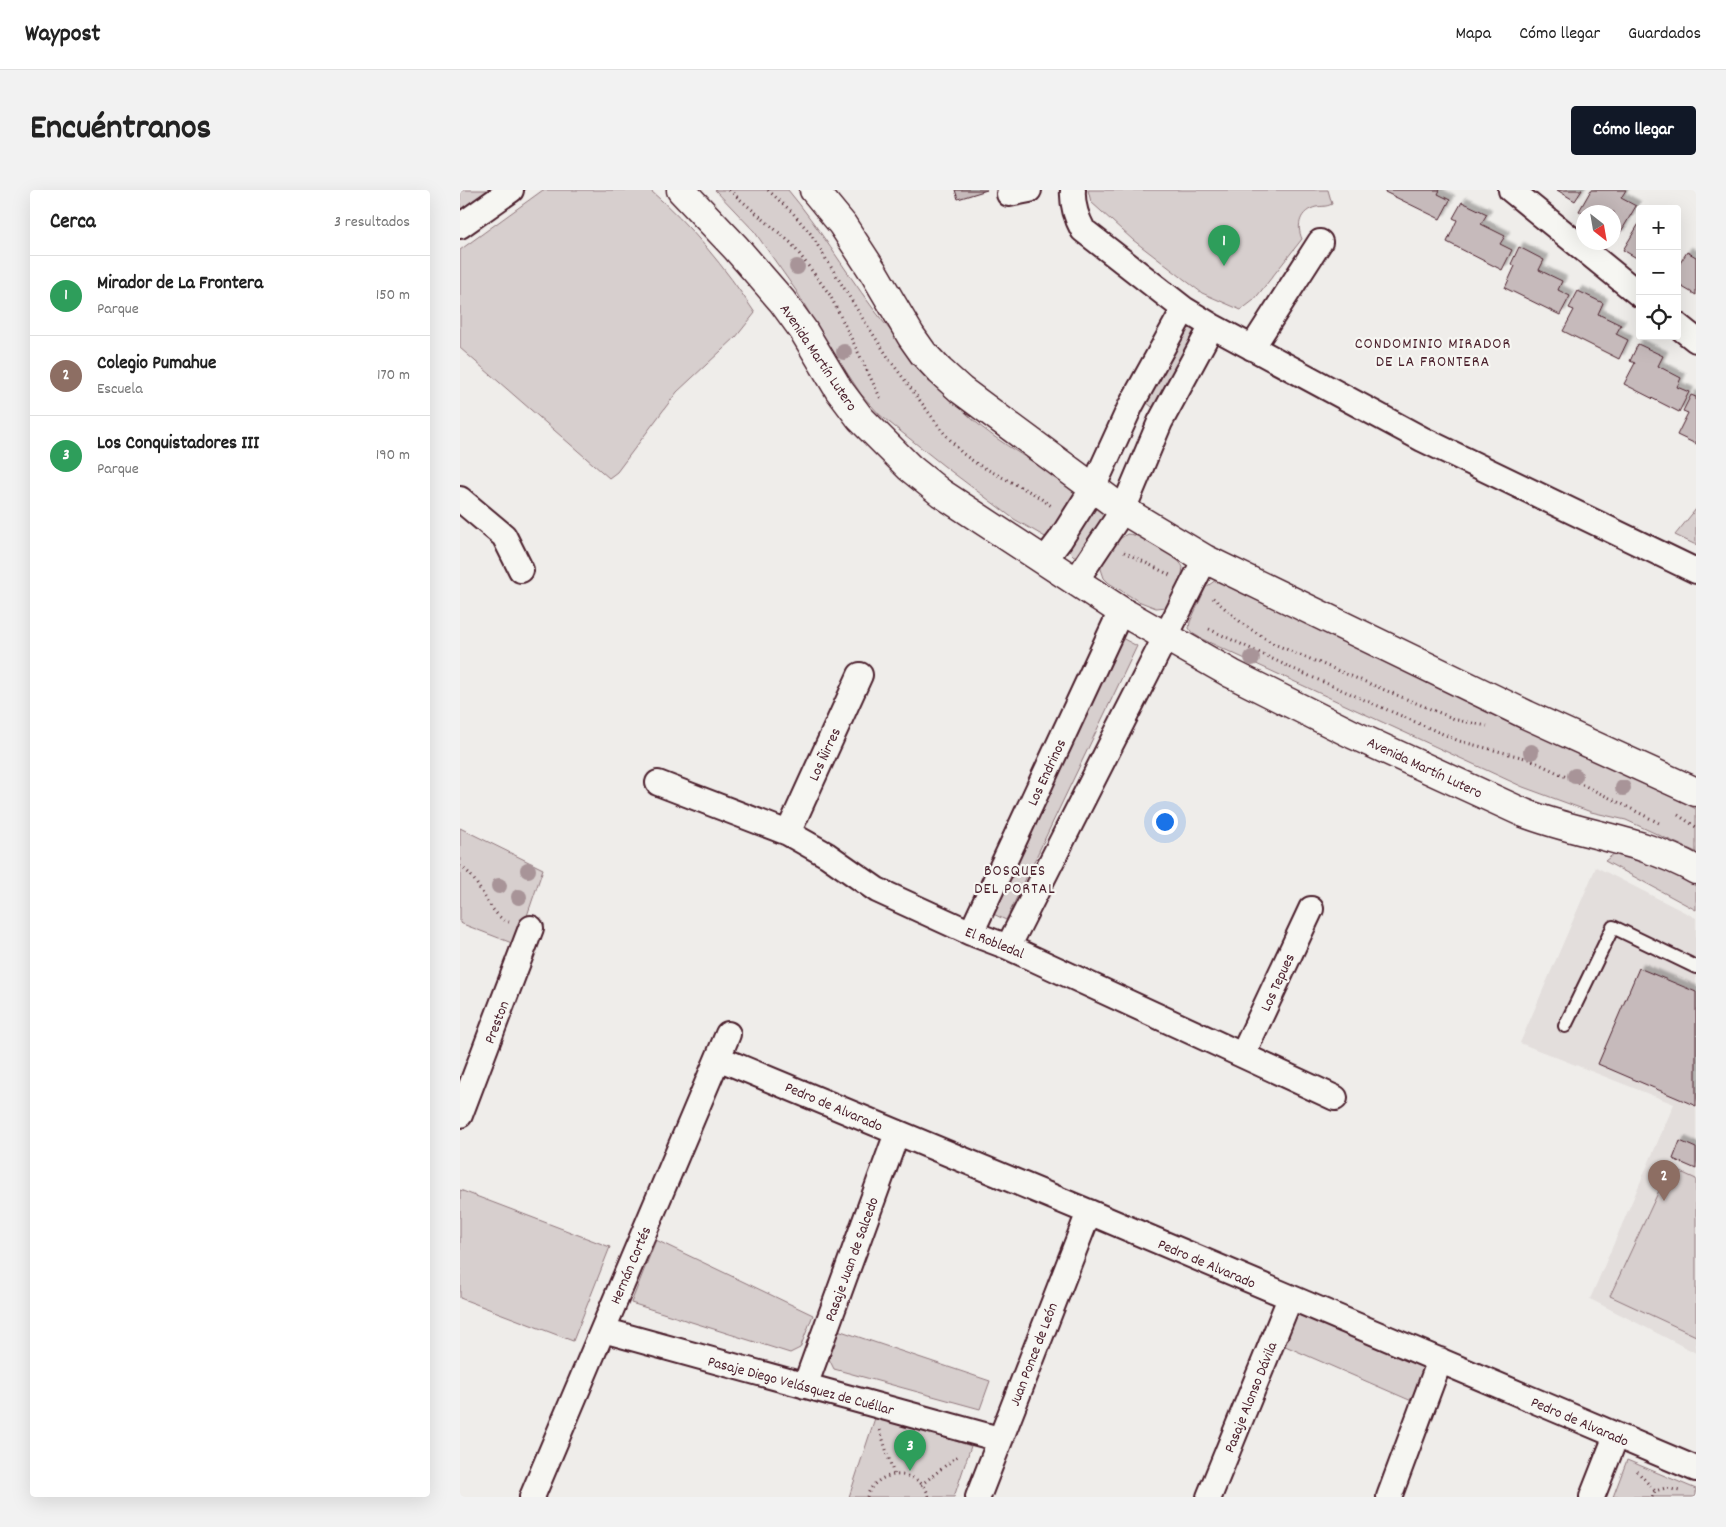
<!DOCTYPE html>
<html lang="es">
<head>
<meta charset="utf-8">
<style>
  :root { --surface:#fff; --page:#f2f2f2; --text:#222; --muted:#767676; --line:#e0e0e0; --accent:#111827 }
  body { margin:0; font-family:Dekko,sans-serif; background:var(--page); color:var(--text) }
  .controls { position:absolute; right:15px; top:15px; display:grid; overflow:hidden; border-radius:5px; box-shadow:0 5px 20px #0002 }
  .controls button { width:45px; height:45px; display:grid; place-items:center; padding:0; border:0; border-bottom:1px solid var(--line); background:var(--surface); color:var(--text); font:25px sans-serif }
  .compass { position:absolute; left:1116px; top:15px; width:45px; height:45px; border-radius:50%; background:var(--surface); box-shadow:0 5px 20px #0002; rotate:149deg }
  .you { position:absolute; left:704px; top:631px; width:18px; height:18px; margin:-12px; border:4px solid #fff; border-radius:50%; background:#1a73e8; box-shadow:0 0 0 8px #1a73e833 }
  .badge { display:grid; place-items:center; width:32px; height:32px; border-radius:50%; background:var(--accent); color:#fff; font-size:16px; font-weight:700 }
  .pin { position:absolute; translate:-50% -41px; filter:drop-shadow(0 1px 2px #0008) }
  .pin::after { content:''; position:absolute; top:26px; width:18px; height:15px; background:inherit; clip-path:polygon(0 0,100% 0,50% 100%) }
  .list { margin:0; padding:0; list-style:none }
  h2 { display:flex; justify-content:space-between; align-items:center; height:65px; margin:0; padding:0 20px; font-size:21px }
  h2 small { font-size:16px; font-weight:400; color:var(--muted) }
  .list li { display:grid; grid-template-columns:32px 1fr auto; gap:15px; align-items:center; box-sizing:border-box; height:80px; padding:0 20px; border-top:1px solid var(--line) }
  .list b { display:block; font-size:19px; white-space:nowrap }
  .list p { margin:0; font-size:16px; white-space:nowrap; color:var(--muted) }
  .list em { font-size:16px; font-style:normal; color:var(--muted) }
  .icon { flex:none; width:28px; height:28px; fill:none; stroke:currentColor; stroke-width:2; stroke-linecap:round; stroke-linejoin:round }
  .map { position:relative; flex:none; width:1236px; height:1307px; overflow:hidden; border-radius:5px }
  header { display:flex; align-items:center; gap:30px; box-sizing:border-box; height:70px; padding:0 25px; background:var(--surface); border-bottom:1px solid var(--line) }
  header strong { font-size:24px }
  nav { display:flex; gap:28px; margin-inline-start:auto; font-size:18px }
  .intro { display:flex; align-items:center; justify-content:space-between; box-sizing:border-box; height:120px; padding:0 30px }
  h1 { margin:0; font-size:35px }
  .button { padding:12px 22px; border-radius:5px; background:var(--accent); color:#fff; font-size:18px; font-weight:700 }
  main { display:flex; gap:30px; padding:0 30px }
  aside { flex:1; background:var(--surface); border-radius:5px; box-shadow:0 5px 20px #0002 }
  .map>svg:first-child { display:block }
  .built { fill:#e3dedc }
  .green { fill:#d7cfce; stroke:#90777c }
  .building { fill:#c6babb; stroke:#4a1f2b; filter:url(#shadow) }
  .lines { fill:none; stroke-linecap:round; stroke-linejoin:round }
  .lane-casing { stroke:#4a1f2b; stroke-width:16 }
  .street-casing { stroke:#4a1f2b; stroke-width:28 }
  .secondary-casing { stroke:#4a1f2b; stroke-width:31 }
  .path { stroke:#4a1f2b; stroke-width:3; stroke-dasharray:1 4; stroke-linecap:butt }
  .lane { stroke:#f6f6f2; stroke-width:12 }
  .street { stroke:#f6f6f2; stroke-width:24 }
  .secondary { stroke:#f6f6f2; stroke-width:28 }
  .tree { fill:#a89498 }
  .labels { text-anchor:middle; stroke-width:4.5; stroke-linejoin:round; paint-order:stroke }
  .street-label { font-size:15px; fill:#4a1f2b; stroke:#f6f6f2 }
  .neighbourhood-label { font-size:16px; letter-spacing:1px; fill:#4a1f2b; stroke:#f6f6f2 }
</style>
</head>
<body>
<header>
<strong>Waypost</strong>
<nav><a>Mapa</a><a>Cómo llegar</a><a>Guardados</a></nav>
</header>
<div class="intro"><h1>Encuéntranos</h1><a class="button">Cómo llegar</a></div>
<main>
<aside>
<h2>Cerca<small>3 resultados</small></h2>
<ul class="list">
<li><span class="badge" style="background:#2e9e5b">1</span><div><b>Mirador de La Frontera</b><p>Parque</p></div><em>150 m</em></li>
<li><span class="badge" style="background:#8d6e63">2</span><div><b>Colegio Pumahue</b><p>Escuela</p></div><em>170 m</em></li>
<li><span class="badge" style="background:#2e9e5b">3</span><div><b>Los Conquistadores III</b><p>Parque</p></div><em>190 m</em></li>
</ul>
</aside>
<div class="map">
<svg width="1236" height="1307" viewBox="0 0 1236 1307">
  <defs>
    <filter id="shadow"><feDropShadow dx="4.5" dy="-4.5" stdDeviation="1" flood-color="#0004"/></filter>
  </defs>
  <rect width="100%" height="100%" fill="#efedea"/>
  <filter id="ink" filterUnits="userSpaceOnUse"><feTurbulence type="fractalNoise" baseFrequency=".02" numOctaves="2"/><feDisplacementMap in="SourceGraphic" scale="10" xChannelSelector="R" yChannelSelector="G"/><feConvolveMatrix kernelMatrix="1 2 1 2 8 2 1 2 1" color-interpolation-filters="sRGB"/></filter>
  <g filter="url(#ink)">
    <path class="built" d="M1136,677l100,51v435l-106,-54 84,-195 -154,-61z"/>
    <path class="green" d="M0,0h31l-31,21z
      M83,0h107c41,36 75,77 105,123l-19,24 -59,55 -60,80 -8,6 -149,-130v-98z
      M255,0h73c31,37 55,78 84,117 30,40 63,77 99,111 31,28 67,45 100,69l7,10 -31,41 -33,-19 -70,-53 -64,-51 -19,-21 -37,-56 -27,-46 -43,-61z
      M628,0h240l4,14c-6,3 -10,2 -16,3 -16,4 -20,18 -14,32l-48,61 -13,10 -39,-17 -69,-53 -42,-38z
      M731,135l6,11 -38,69 -7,2 -6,-5 34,-74z
      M635,314l13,7 -28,45h-6l-8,-8z
      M1236,319v36l-21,-10z
      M667,344c17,1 47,18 56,33l-2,14 -14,26 -11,1 -18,-7 -29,-18 -5,-5 -4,-12 3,-6 15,-20z
      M756,390l349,161 131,68v43l-70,-32 -35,-8 -68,-25 -321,-148 -10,-6 -3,-5 1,-6 16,-35z
      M660,447l17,9 -131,274 -17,-8z
      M0,638l83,41 -26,76 -57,-22z
      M1161,658l75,32v30l-91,-49z
      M1210,977l26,12v157l-86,-40z
      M0,1000l150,57 -37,94 -113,-43z
      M196,1050l157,75 -13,33 -10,5 -159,-50z
      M832,1116l138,60 -16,36 -138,-60z
      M375,1139l155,52 -10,28 -146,-40 -7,-14z
      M416,1225l95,31 -17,51h-105z
      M1167,1270l69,29v8h-83z"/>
    <path class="building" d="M495,0h32l-29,9z
      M926,0h54l-2,4 12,6 -10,19 -55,-27z
      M1097,0h25l-7,11z
      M1131,0h35l-5,8 15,8 -17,29 -5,-3v-20h-30v2l-5,-3z
      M1002,12l25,12 -6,10 24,12 -5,8 12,6 -10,20 -55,-28 10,-22 -4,-2z
      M1180,32v38l-17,-10z
      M1059,57l25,13 -5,10 23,11 -4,9 12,6 -10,19 -55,-27 10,-22 -4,-2z
      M1227,62l9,5v38l-19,-11v-16z
      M1118,101l25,12 -5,11 23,11 -5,9 12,6 -9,19 -56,-28 11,-21 -5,-2z
      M1178,154l25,12 -5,10 23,12 -4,9 12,5 -10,20 -55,-28 11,-21 -5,-2z
      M1231,205l5,2v47l-19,-9 11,-22 -5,-2z
      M1179,778l57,24v114l-98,-42z
      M1220,951l16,7v21l-23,-10z"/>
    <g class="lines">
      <defs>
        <path id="lane" d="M1105,836l48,-99 83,40"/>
        <path id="street" d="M613,0c-1,15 3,27 10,40l101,79 28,17 210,113 274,132
          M1051,0l129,105
          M549,4l20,-4
          M0,36l51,-36
          M1217,135l19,15
          M792,158l68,-106
          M0,309l44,37 17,34
          M584,371l16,-21 33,-52 38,-83 53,-96
          M615,392l48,-72 37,-88 52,-96
          M198,593l130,50 39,22 50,35 94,43 37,14 327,151
          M328,643l72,-158
          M511,743l150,-322
          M548,757l197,-388
          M783,864l68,-145
          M258,868l371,154 607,257
          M0,925l71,-187
          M143,1140l396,109
          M345,1196l92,-253
          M72,1307l196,-463
          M518,1307l111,-285
          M749,1307l81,-199
          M929,1307l51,-137
          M1132,1307l24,-61"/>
        <path id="secondary" d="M221,0l55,58 46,53 21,29 36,60 21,28 50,50 31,25 180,118 111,63 120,60 172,79c57,22 118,26 172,57
          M354,0l28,34 32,49 37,63 12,17 17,18 21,19 162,120 82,49 322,156 169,77"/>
      </defs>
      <use href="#lane" class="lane-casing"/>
      <use href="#street" class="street-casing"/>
      <use href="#secondary" class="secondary-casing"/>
      <path class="path" d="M269,0l62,53 39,52 51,104
        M308,0l24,22 18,21 53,86 29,44 52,70 18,20 15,11 57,30 19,13
        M664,362l46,23
        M753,408l31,27 30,19 183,76 30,6
        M749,439l89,42 161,70 70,18 87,42 43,22
        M1218,625l18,12
        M0,676c20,11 28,50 49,56
        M420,1240l14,45
        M1177,1281l18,20
        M461,1295l39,-31
        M407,1307c8,-29 54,-30 62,0
        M1192,1307l3,-6 11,-3 14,3"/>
      <use href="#lane" class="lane"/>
      <use href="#street" class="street"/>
      <use href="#secondary" class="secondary"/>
    </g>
    <g class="tree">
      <circle cx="337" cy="77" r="8"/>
      <circle cx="384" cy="162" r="8"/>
      <circle cx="792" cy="468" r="8"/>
      <circle cx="1071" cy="562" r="8"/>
      <circle cx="1115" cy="586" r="8"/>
      <circle cx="1163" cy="598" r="8"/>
      <circle cx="68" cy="680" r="8"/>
      <circle cx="39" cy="696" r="8"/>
      <circle cx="59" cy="707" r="8"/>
    </g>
  </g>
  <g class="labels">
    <g class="street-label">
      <text transform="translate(359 167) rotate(56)" y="5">Avenida Martín Lutero</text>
      <text transform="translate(364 564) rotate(-65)" y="5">Los Ñirres</text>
      <text transform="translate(965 577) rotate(25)" y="5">Avenida Martín Lutero</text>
      <text transform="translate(586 582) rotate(-65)" y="5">Los Endrinos</text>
      <text transform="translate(535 752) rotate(22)" y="5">El Robledal</text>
      <text transform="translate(817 792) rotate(-65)" y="5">Los Tepues</text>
      <text transform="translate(36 832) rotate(-69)" y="5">Preston</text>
      <text transform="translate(374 916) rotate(23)" y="5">Pedro de Alvarado</text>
      <text transform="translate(391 1069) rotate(-70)" y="5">Pasaje Juan de Salcedo</text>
      <text transform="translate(747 1073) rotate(23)" y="5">Pedro de Alvarado</text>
      <text transform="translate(170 1075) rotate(-67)" y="5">Hernán Cortés</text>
      <text transform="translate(573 1164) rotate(-69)" y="5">Juan Ponce de León</text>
      <text transform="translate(341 1195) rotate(15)" y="5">Pasaje Diego Velásquez de Cuéllar</text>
      <text transform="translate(790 1207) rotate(-68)" y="5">Pasaje Alonso Dávila</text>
      <text transform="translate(1120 1231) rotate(23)" y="5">Pedro de Alvarado</text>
    </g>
    <g class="neighbourhood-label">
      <text x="973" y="158">CONDOMINIO MIRADOR<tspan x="973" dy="18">DE LA FRONTERA</tspan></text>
      <text x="555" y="685">BOSQUES<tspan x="555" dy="18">DEL PORTAL</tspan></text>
    </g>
  </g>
</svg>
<div class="controls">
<button>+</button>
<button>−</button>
<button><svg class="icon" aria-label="locate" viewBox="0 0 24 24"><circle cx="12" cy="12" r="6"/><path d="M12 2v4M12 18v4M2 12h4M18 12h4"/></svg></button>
</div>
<svg class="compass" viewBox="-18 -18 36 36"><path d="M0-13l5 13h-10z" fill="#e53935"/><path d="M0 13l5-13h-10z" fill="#767676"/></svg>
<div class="you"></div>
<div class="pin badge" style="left:764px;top:76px;background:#2e9e5b">1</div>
<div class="pin badge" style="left:1204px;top:1011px;background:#8d6e63">2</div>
<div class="pin badge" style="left:450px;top:1281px;background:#2e9e5b">3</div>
</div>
</main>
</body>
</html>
